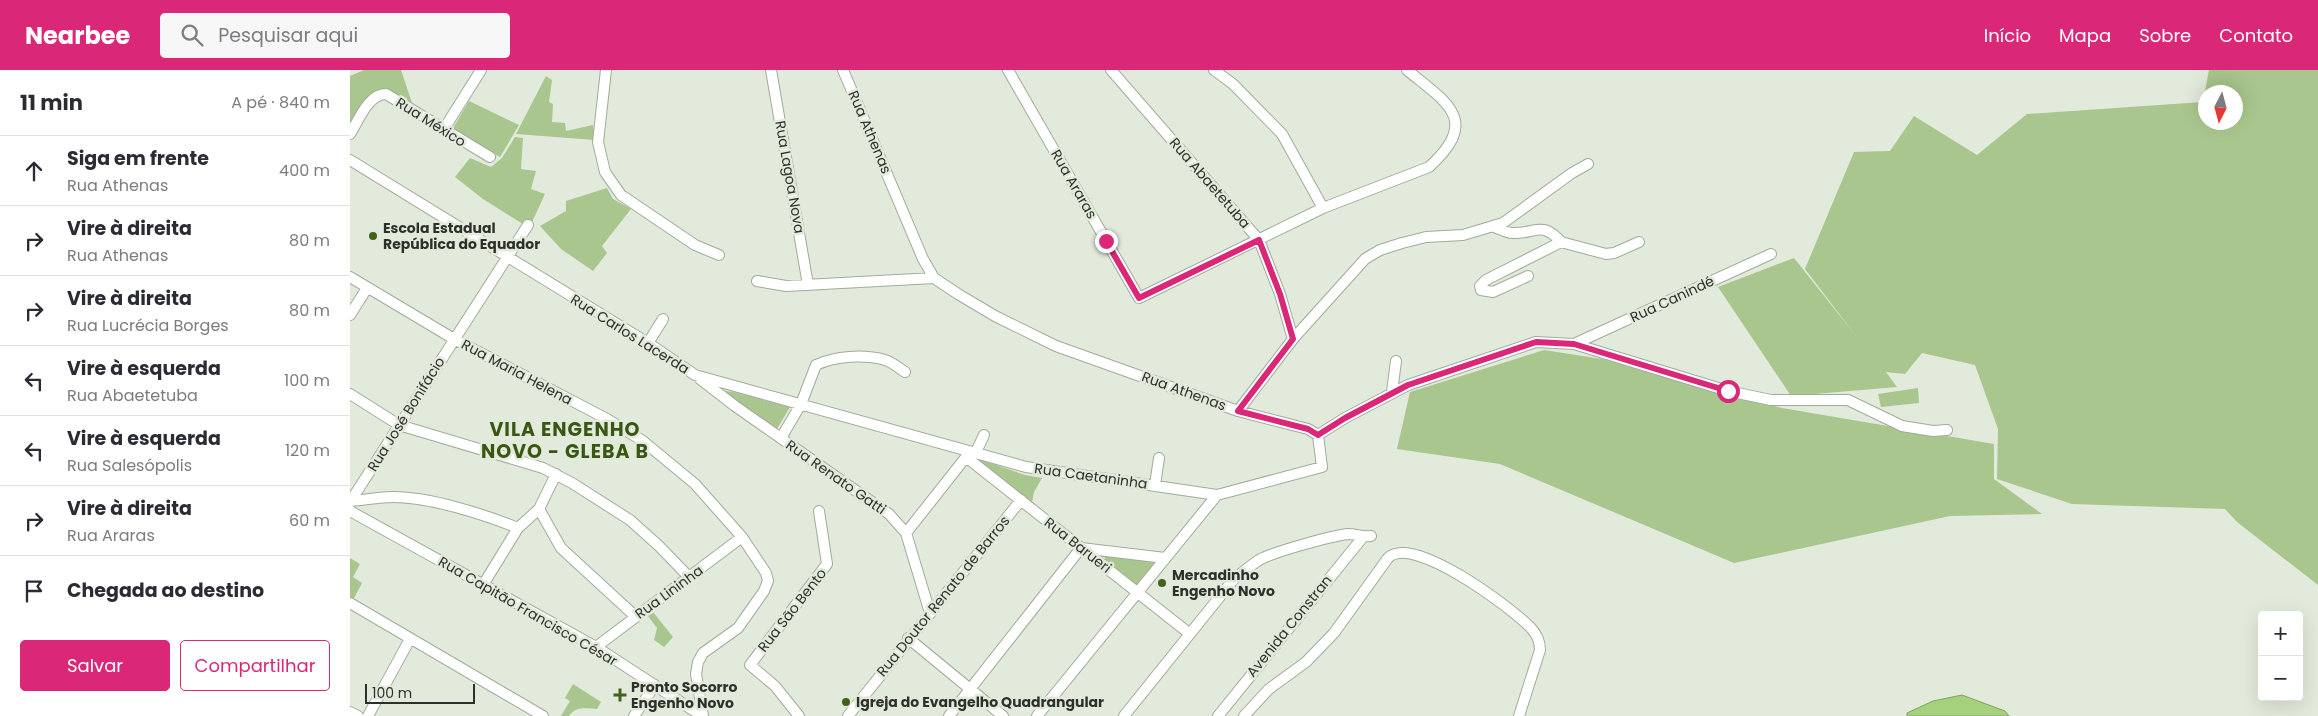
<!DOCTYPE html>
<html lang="pt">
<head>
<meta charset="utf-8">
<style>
  :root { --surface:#fff; --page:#f7f7f7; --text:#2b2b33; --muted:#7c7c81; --line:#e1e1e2; --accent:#db2777 }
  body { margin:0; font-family:Poppins,sans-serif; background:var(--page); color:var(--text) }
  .controls { position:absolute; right:15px; bottom:15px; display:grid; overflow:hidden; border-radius:5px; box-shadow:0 5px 20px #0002 }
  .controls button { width:45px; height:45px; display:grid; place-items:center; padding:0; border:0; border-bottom:1px solid var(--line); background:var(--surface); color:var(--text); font:25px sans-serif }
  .compass { position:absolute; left:1848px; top:15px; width:45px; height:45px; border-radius:50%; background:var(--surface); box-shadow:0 5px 20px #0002; rotate:186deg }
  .scale { position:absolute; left:15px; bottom:12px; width:110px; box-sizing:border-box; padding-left:5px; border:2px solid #2d302b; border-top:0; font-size:14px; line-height:18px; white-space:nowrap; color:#2d302b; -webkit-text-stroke:4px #e2eadb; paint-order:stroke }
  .stop { position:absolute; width:15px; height:15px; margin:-11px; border:4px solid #db2777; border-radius:50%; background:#fff }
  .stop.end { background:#db2777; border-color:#fff; box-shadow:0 1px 5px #0008 }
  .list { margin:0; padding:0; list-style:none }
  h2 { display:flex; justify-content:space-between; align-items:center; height:65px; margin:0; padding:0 20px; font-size:21px }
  h2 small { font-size:16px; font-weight:400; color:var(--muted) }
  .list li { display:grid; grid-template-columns:32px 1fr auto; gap:15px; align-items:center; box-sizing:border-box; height:70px; padding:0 20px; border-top:1px solid var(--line) }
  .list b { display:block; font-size:19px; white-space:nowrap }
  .list p { margin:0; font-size:16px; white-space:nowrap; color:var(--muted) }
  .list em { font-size:16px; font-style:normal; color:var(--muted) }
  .actions { display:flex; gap:10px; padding:15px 20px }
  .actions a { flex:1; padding:11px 0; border:1px solid var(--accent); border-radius:5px; text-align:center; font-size:18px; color:var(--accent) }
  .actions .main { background:var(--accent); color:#fff }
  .icon { flex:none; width:28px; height:28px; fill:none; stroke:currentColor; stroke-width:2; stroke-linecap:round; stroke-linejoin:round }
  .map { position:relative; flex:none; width:1968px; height:646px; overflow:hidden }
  header { display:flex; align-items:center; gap:30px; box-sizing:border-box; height:70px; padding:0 25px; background:var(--accent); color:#fff }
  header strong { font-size:24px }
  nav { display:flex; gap:28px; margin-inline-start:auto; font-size:18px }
  .search { width:350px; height:45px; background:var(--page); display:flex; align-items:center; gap:12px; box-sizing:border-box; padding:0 18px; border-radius:5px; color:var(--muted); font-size:19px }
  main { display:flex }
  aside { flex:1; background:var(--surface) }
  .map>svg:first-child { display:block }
  .green { fill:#a8c68d; fill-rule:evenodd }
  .water { fill:#a6d17c; stroke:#82a164 }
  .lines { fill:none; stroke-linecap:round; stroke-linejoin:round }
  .minor-casing { stroke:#a3aa9c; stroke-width:12 }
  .minor { stroke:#fff; stroke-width:10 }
  .route { stroke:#db2777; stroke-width:6 }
  .poi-dot { fill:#42631a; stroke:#e2eadb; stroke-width:2 }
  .labels { text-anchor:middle; stroke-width:5; stroke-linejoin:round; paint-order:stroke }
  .street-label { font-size:14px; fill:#2d302b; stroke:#e2eadb }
  .poi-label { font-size:14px; font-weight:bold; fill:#2d302b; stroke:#e2eadb; text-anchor:start }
  .district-label { font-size:19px; font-weight:bold; letter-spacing:1px; fill:#395713; stroke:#e2eadb }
</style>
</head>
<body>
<header>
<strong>Nearbee</strong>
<div class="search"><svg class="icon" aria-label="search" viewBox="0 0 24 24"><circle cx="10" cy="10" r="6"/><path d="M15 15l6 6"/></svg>Pesquisar aqui</div>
<nav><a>Início</a><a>Mapa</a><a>Sobre</a><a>Contato</a></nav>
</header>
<main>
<aside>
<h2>11 min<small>A pé · 840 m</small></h2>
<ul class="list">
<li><svg class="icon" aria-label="ahead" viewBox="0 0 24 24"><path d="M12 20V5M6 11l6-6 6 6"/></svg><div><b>Siga em frente</b><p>Rua Athenas</p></div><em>400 m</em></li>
<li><svg class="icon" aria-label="right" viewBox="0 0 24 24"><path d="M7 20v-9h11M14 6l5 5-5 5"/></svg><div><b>Vire à direita</b><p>Rua Athenas</p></div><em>80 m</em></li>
<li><svg class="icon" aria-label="right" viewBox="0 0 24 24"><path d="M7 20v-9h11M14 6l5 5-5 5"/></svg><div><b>Vire à direita</b><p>Rua Lucrécia Borges</p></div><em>80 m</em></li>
<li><svg class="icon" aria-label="left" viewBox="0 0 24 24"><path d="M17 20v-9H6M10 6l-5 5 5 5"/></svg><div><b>Vire à esquerda</b><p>Rua Abaetetuba</p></div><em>100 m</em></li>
<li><svg class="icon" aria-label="left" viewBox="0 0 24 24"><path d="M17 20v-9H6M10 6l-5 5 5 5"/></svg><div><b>Vire à esquerda</b><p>Rua Salesópolis</p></div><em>120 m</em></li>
<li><svg class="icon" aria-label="right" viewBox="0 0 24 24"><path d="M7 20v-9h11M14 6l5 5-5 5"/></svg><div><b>Vire à direita</b><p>Rua Araras</p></div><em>60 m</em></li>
<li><svg class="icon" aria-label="arrive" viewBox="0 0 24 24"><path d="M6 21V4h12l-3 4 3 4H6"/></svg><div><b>Chegada ao destino</b></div></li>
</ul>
<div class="actions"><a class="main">Salvar</a><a>Compartilhar</a></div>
</aside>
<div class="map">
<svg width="1968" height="646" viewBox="0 0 1968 646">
  <rect width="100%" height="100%" fill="#e2eadb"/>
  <path class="green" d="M14,0h37l11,33 -23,-13 -14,1 -25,38v-53z
    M1859,0h109v515l-81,-63 -12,-13 -153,-5 -75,-25 1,-50 -23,-64 -53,-12 -17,21 -19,-2 11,15 -106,9 -73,-109 76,-29 62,78 -51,-67 49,-117 36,-1 24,-35 63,39 50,-41 176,-12zM1856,22h30v30h-30z
    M196,6l6,4 -3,22 4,2 -1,18 13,1 1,8 27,-6 2,15 -79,-6z
    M119,31l50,24 -19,32 -48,-27z
    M165,67l8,1 -2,31 15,2 -5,18 14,5 -13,28 -8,-2 -1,4 -40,-25 -28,-22 15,-19 21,9 11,-9z
    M257,118l6,11 18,10 -29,37 5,7 -14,18 -32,-22 -21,-23 26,-15v-10z
    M1194,280l58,9 180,49 212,36v35l48,35 -92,2 -216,47 -234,-99 -103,-15 13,-57z
    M1568,318l1,15 -38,4 -3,-13z
    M375,321l8,1 57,15 -13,22 -52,-34z
    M626,388l49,17 17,3 -8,14 -2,10z
    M755,486l53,4 -22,26 -31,-26z
    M0,488l10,6 -7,13 9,6 -9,17 -3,-2z
    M303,542l20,25 -9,10 -10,-7 3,-12 -9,-12z
    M223,614l28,18 -4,7c-10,-1 -22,-3 -28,7h-8l9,-15 -5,-3z"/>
  <path class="water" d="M1612,625l43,16 4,5h-102v-3l26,-12z"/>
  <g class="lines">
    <defs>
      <path id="minor" d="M256,0l-8,72 7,30 16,23 74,50 24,10
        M421,0l37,215
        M493,0l80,189 11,19 24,16 37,22 61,30 182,65 70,18 10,6 27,-17 63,-33 128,-43 38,2 154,47 43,9h77l54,26 31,5 14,-1
        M658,0l131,228 184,-90 106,-41c52,-47 18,-64 -22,-97
        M761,0l148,170 21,54 13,45
        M864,0l19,14 49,50 41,74
        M94,59l37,-59
        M0,64c9,-14 18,-40 36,-40l104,63
        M0,90l298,183 47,32 331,92 191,28
        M1144,157c6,2 12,6 19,6 23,1 29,-13 48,9l-75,38 -6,6 1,4 12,2 35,-16
        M1211,172l45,12 8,-1 25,-11
        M0,207l104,62 153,80 36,22 52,43 47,53 24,36 2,8 -4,10 -26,37 -35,25 -5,9 -2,12 7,42
        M407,211l29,5 148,-8
        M0,245l17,-27
        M298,273l15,-24
        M1224,274l197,-90
        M350,309l35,27 154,108 17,19 24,80
        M1042,322l4,-31
        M0,324l49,31 144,43 29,15 58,37 29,26 30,31
        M888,341l55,-72 72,-80 15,-9 22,-7 24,-6 37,-2 40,-12 69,-50 16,-9
        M431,368l20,-34 15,-39c19,-9 48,-11 69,-5 7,2 14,8 20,12
        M626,382l8,-17
        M616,387l224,177
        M805,415l4,-27
        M1,431c14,-1 28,-4 42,-4 37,0 90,17 125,31
        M0,432l178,-277
        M189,439l22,39 74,68
        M0,441l246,136 106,69
        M556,463l60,-76 1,-4
        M133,515l35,-57 21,-19 17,-35
        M0,533l193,113
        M558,568l95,78
        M246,577l146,-110
        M0,642l8,4
        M18,646l42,-77
        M284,646l21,-31
        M449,646l-24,-30 -25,-21 77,-101 -8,-53
        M498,646l173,-216
        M599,646l132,-168 84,10
        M687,646l180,-221 105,-28 -4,-32
        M774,646l110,-137c8,-6 16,-13 25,-19 14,-8 72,-24 89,-26 8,0 15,3 23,2
        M868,646l145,-179
        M894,646l25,-27 37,-27 28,-29 54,-75c24,-25 122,49 142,69 6,6 10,14 10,23l-21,66"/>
    </defs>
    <use href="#minor" class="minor-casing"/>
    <use href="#minor" class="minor"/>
  </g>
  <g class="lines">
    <path class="route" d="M756,171l33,57 120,-58 21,54 13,45 -55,72 70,18 10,6 27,-17 63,-33 128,-43 38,2 154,47"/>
  </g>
  <g class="poi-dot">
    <circle cx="23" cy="166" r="5"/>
    <circle cx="812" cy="513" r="5"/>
    <path d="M267.5 617.5h5v5h5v5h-5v5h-5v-5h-5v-5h5z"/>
    <circle cx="496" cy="632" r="5"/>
  </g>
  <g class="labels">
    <g class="street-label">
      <text transform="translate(81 52) rotate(32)" y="5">Rua México</text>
      <text transform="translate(520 62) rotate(67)" y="5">Rua Athenas</text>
      <text transform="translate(440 107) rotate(80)" y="5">Rua Lagoa Nova</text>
      <text transform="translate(860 113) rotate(49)" y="5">Rua Abaetetuba</text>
      <text transform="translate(724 114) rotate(60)" y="5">Rua Araras</text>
      <text transform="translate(1322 229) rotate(-25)" y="5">Rua Canindé</text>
      <text transform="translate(280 264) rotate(32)" y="5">Rua Carlos Lacerda</text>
      <text transform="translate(167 302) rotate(28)" y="5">Rua Maria Helena</text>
      <text transform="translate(834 321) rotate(20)" y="5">Rua Athenas</text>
      <text transform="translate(56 344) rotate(-58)" y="5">Rua José Bonifácio</text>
      <text transform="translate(741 406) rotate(8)" y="5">Rua Caetaninha</text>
      <text transform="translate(486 407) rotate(35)" y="5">Rua Renato Gatti</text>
      <text transform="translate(728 475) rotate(38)" y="5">Rua Barueri</text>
      <text transform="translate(319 522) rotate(-36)" y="5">Rua Lininha</text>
      <text transform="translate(593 526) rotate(-51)" y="5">Rua Doutor Renato de Barros</text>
      <text transform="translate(442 540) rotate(-52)" y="5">Rua São Bento</text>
      <text transform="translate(178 541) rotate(30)" y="5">Rua Capitão Francisco César</text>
      <text transform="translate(939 556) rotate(-51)" y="5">Avenida Constran</text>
    </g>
    <g class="poi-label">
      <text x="33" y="163">Escola Estadual<tspan x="33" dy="16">República do Equador</tspan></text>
      <text x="822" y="510">Mercadinho<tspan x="822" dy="16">Engenho Novo</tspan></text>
      <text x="281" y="622">Pronto Socorro<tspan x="281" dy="16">Engenho Novo</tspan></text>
      <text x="506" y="637">Igreja do Evangelho Quadrangular</text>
    </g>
    <g class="district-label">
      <text x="215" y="366">VILA ENGENHO<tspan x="215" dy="22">NOVO - GLEBA B</tspan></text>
    </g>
  </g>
</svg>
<div class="controls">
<button>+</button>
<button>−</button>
</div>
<svg class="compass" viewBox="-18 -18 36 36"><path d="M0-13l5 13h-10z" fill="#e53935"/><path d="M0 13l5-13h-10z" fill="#7c7c81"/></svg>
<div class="scale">100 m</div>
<div class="stop" style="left:1378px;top:321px"></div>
<div class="stop end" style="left:756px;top:171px"></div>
</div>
</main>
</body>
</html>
